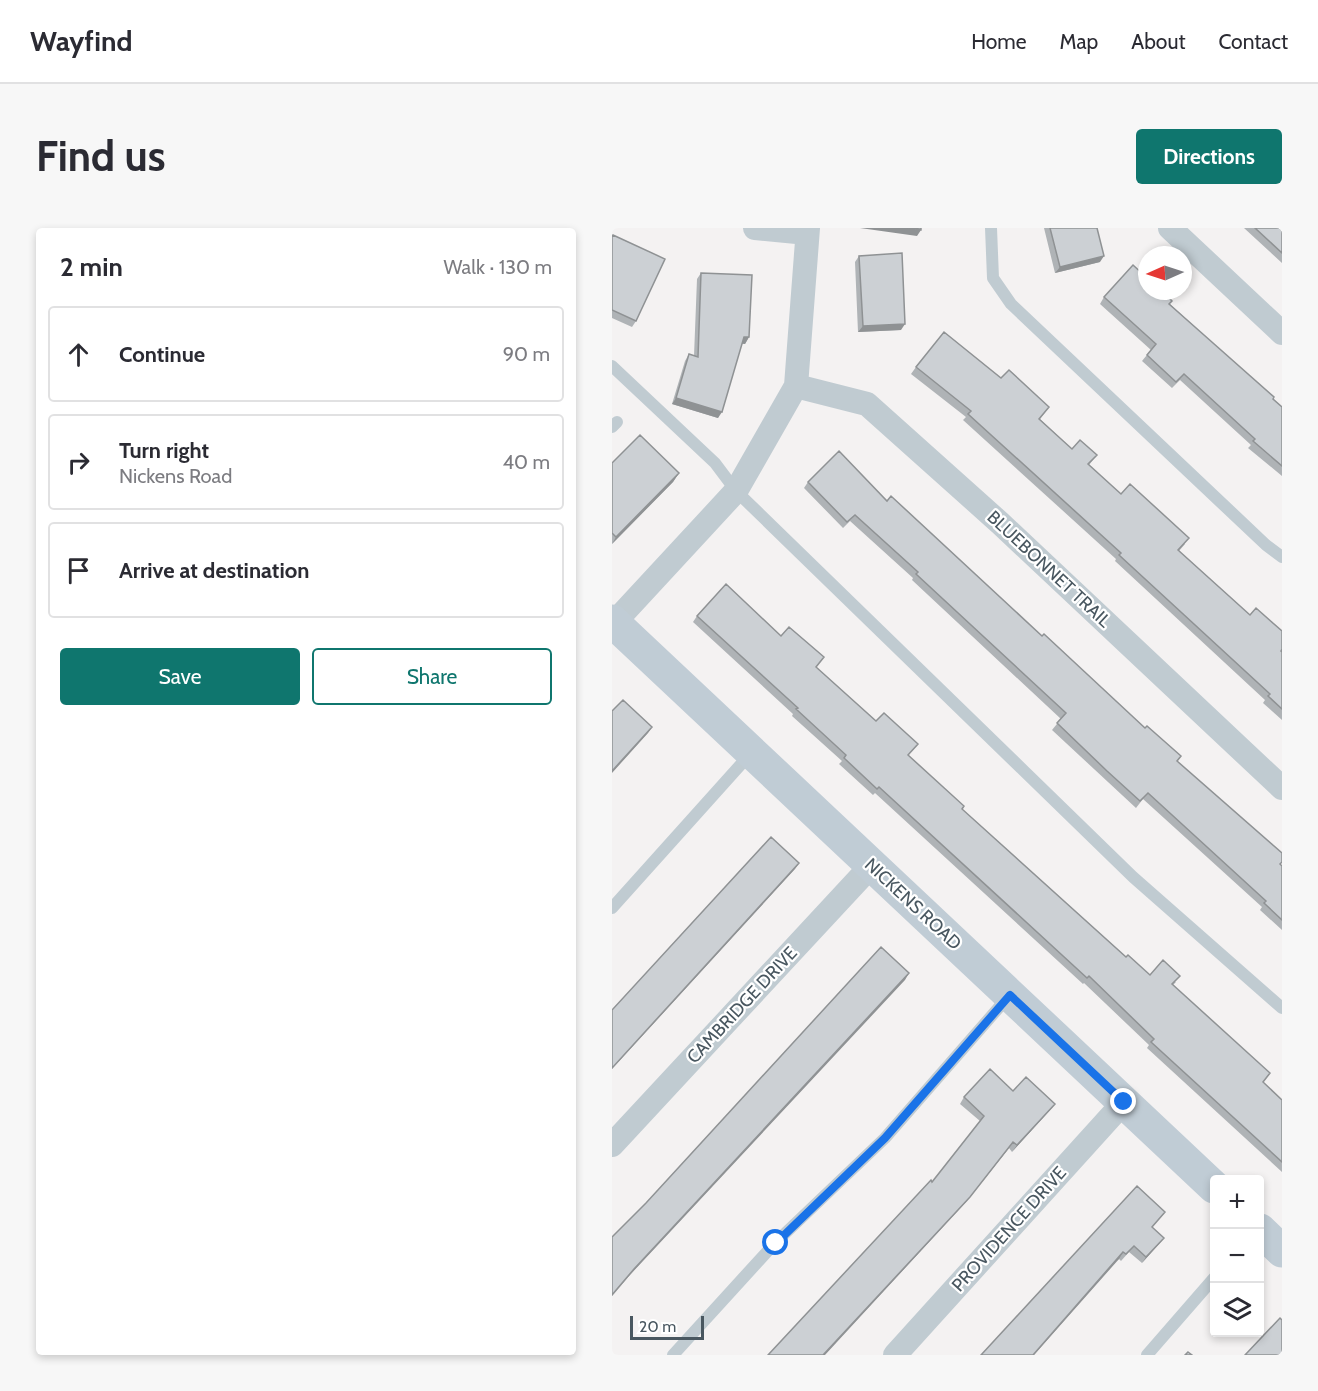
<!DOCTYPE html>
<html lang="en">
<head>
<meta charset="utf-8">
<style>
  :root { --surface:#fff; --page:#f7f7f7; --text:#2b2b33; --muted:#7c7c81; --line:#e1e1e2; --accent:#0f766e }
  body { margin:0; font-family:Cabin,sans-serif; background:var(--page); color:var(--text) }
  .controls { position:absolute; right:18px; bottom:18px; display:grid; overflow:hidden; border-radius:6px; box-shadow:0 3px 9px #0003 }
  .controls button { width:54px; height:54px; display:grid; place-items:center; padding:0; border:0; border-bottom:2px solid var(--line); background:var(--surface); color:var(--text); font:30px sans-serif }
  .compass { position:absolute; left:526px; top:18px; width:54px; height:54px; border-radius:50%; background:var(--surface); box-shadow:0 3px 9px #0003; rotate:267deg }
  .scale { position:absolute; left:18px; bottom:15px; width:74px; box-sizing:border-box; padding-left:6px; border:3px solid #495760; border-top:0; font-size:16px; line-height:21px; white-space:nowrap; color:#495760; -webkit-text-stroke:4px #fff; paint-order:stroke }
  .stop { position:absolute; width:18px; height:18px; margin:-14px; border:4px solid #1a73e8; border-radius:50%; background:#fff }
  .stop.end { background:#1a73e8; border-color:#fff; box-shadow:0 2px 6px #0008 }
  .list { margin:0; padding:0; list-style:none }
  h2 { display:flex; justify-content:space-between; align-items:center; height:78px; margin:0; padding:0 24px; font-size:26px }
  h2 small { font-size:20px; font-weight:400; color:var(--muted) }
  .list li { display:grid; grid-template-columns:39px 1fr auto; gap:18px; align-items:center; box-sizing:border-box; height:96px; margin:0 12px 12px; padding:0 12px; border:2px solid var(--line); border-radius:6px }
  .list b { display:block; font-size:22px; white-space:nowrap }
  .list p { margin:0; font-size:20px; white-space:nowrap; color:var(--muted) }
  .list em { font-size:20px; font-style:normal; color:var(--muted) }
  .actions { display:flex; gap:12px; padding:18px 24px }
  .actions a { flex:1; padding:14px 0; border:2px solid var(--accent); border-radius:6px; text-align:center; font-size:21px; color:var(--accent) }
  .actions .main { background:var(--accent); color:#fff }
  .icon { flex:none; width:33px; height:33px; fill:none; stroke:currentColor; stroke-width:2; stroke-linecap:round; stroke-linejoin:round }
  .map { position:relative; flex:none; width:670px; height:1127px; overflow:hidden; border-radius:6px }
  header { display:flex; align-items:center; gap:36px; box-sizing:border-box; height:84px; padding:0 30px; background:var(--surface); border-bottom:2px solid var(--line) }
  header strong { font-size:28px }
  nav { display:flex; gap:33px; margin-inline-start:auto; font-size:21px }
  .intro { display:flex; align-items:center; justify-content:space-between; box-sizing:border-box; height:144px; padding:0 36px }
  h1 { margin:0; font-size:42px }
  .button { padding:15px 27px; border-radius:6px; background:var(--accent); color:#fff; font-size:21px; font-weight:700 }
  main { display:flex; gap:36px; padding:0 36px }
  aside { flex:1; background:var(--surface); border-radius:6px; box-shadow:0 3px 9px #0003 }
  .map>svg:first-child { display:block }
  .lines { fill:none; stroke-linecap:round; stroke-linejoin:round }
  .lane { stroke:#c0cbd1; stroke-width:12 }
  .street { stroke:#c0cbd1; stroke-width:24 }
  .secondary { stroke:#c0ccd5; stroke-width:33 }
  .wall { fill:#afb3b6 }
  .shaded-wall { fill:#8f9294 }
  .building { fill:#ccd0d4; stroke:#8f9294; stroke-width:1.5 }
  .route { stroke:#1a73e8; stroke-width:8 }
  .labels { text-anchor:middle; stroke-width:4.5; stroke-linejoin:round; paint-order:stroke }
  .street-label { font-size:18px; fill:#495760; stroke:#fff }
</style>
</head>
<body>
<header>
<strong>Wayfind</strong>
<nav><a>Home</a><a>Map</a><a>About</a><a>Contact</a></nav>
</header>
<div class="intro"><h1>Find us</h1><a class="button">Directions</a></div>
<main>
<aside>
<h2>2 min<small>Walk · 130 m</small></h2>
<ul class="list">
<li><svg class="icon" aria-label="ahead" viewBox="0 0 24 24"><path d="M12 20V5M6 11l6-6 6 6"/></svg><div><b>Continue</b></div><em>90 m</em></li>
<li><svg class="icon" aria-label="right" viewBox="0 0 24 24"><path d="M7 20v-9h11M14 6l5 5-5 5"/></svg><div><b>Turn right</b><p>Nickens Road</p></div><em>40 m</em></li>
<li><svg class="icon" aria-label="arrive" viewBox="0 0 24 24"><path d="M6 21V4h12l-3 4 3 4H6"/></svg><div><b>Arrive at destination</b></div></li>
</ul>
<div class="actions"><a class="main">Save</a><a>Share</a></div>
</aside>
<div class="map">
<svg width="670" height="1127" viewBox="0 0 670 1127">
  <rect width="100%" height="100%" fill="#f4f2f2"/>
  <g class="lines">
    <path class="lane" d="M379,0l2,50 18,26 255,241 16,12
      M0,138l103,97 21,28 397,386 149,131
      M0,199l5,-5
      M0,680l140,-156
      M61,1127l102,-112 110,-105 123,-141
      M535,1127l67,-77"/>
    <path class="street" d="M143,0l52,5
      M558,0l112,105
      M184,158l71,18 133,119 282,265
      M0,397l124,-134 60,-105 12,-158
      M0,917l259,-279
      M283,1127l229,-253"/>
    <path class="secondary" d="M0,393l602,566
      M648,1002l22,21"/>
  </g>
  <path class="wall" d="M432,0h53l3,34 -45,11z
    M632,0h38v35z
    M0,8l24,85 -4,6 -20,-9z
    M247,28l42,74 -43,2 -3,-70z
    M89,45l48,64 -4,7h-3l-24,74 -46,-14 13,-43 4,-7 5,2 3,-77z
    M492,69l66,7 112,103v69l-34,-28 3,-3 -71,-65 -8,8 -30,-27 9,-11 -51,-46z
    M304,139l85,11 48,29 -9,12 32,30 25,6 -8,10 32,29 64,50 -6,7 71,64 32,16v89l-19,-17 2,-3 -150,-139 1,-2 -153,-139 3,-3 -55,-43z
    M0,235l67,10 -6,9 -61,62z
    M196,254l79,19 155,135 103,92 36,28 -4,6 105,104v64l-22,-20 2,-3 -119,-108 -7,9 -84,-78 9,-11 -149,-139 1,-2 -63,-57 -7,7 -39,-40z
    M85,388l84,20 95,85 42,23 -10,11 54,54 164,148 24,18 26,7 -3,3 90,97 19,18v72l-135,-124 2,-3 -65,-62 -1,1 -208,-191 -2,2 -34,-31 3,-3 -50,-45 1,-2 -100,-92z
    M401,863l42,13 -5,6 -38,42 -3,-4 -44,55 -33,-21 48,-61 -20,-17 4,-7z
    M553,984l-13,15 12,11 -22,25 -13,-11 -8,9 -2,-2 -138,96z"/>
  <path class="shaded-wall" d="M248,0h48l13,2 -4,6z
    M492,28l-4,6 -45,11 5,-6z
    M293,96l-4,6 -43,2 5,-6z
    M132,109h5l-4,7 -5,-1z
    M64,170l46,14 -4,6 -46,-14z
    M67,245l-6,9 -61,62 4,-7z
    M40,499l-4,6 -36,40v-2z
    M187,635l-4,6 -183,200v-1z
    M297,745l-4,7 -276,296 -17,20 22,-27z
    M443,876l-5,6 -38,42 5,-7z
    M397,920l-44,55 -140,152h-2z
    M552,1010l-5,6 -17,19 4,-6z
    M511,1024l-4,7 -85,96h-1z"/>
  <path class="building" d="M296,0h13v2z
    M438,0h47l7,28 -44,11z
    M643,0h27v25z
    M1,7l52,24 -29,62 -24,-11v-73z
    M290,25l3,71 -42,2 -4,-70z
    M521,37l14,13v13h15l10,10 -3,3 105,93 -1,2 9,8v59l-29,-25 2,-2 -71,-65 -8,8 -29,-27 9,-11 -52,-47z
    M89,45l51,2 -3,62h-5l-22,75 -46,-14 13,-44 9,3z
    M332,104l57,46 8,-8 40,37 -10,12 33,30 8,-9 17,15 -9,9 33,30 9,-10 59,54 -11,12 72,65 6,-7 26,23v18l-1,2 1,1v57l-14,-13 2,-2 -151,-139 2,-2 -153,-139 3,-3 -55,-44z
    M28,207l39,38 -63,64 -4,-4v-70z
    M227,223l48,50 4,-5 151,140 2,-2 101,94 2,-2 34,30 -4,5 105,92v9l-2,2 2,2v54l-18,-17 2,-2 -118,-108 -8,8 -33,-30 -50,-48 9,-10 -150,-139 2,-2 -63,-57 -8,7 -39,-40z
    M114,356l55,52 8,-9 35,30 -8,10 60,54 8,-8 34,31 -10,11 56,51 -2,3 164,148 2,-2 22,20 13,-15 17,16 -8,8 98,89 -7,9 19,18v62l-131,-120 3,-3 -65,-63 -2,2 -208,-191 -2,2 -33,-31 2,-3 -50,-46 2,-1 -101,-92z
    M11,472l29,27 -40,44v-60z
    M159,609l28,26 -187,205v-58z
    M269,719l28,26 -275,296 -22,26v-58l34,-34z
    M378,841l23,22 13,-14 29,27 -38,41 -4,-3 -43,55 -147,158h-55l163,-175 1,2 52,-66 -20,-19z
    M525,958l28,26 -13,15 12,11 -18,19 -12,-11 -8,8 -3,-2 -90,103h-52z
    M668,1090l2,2v35h-37z
    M576,1124l4,3h-7z"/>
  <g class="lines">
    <path class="route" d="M164,1015l109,-105 125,-143 114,107"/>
  </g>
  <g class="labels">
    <g class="street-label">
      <text transform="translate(437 341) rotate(43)" y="6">BLUEBONNET TRAIL</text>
      <text transform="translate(301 676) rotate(43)" y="6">NICKENS ROAD</text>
      <text transform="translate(130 777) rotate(-47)" y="6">CAMBRIDGE DRIVE</text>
      <text transform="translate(397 1001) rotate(-48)" y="6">PROVIDENCE DRIVE</text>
    </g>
  </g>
</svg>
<div class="controls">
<button>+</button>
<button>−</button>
<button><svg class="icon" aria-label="layers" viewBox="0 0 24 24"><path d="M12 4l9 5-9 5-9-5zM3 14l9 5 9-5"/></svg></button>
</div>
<svg class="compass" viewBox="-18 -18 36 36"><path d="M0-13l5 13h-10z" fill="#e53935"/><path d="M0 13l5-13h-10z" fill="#7c7c81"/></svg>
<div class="scale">20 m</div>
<div class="stop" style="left:164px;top:1015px"></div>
<div class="stop end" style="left:512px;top:874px"></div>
</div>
</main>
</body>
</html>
